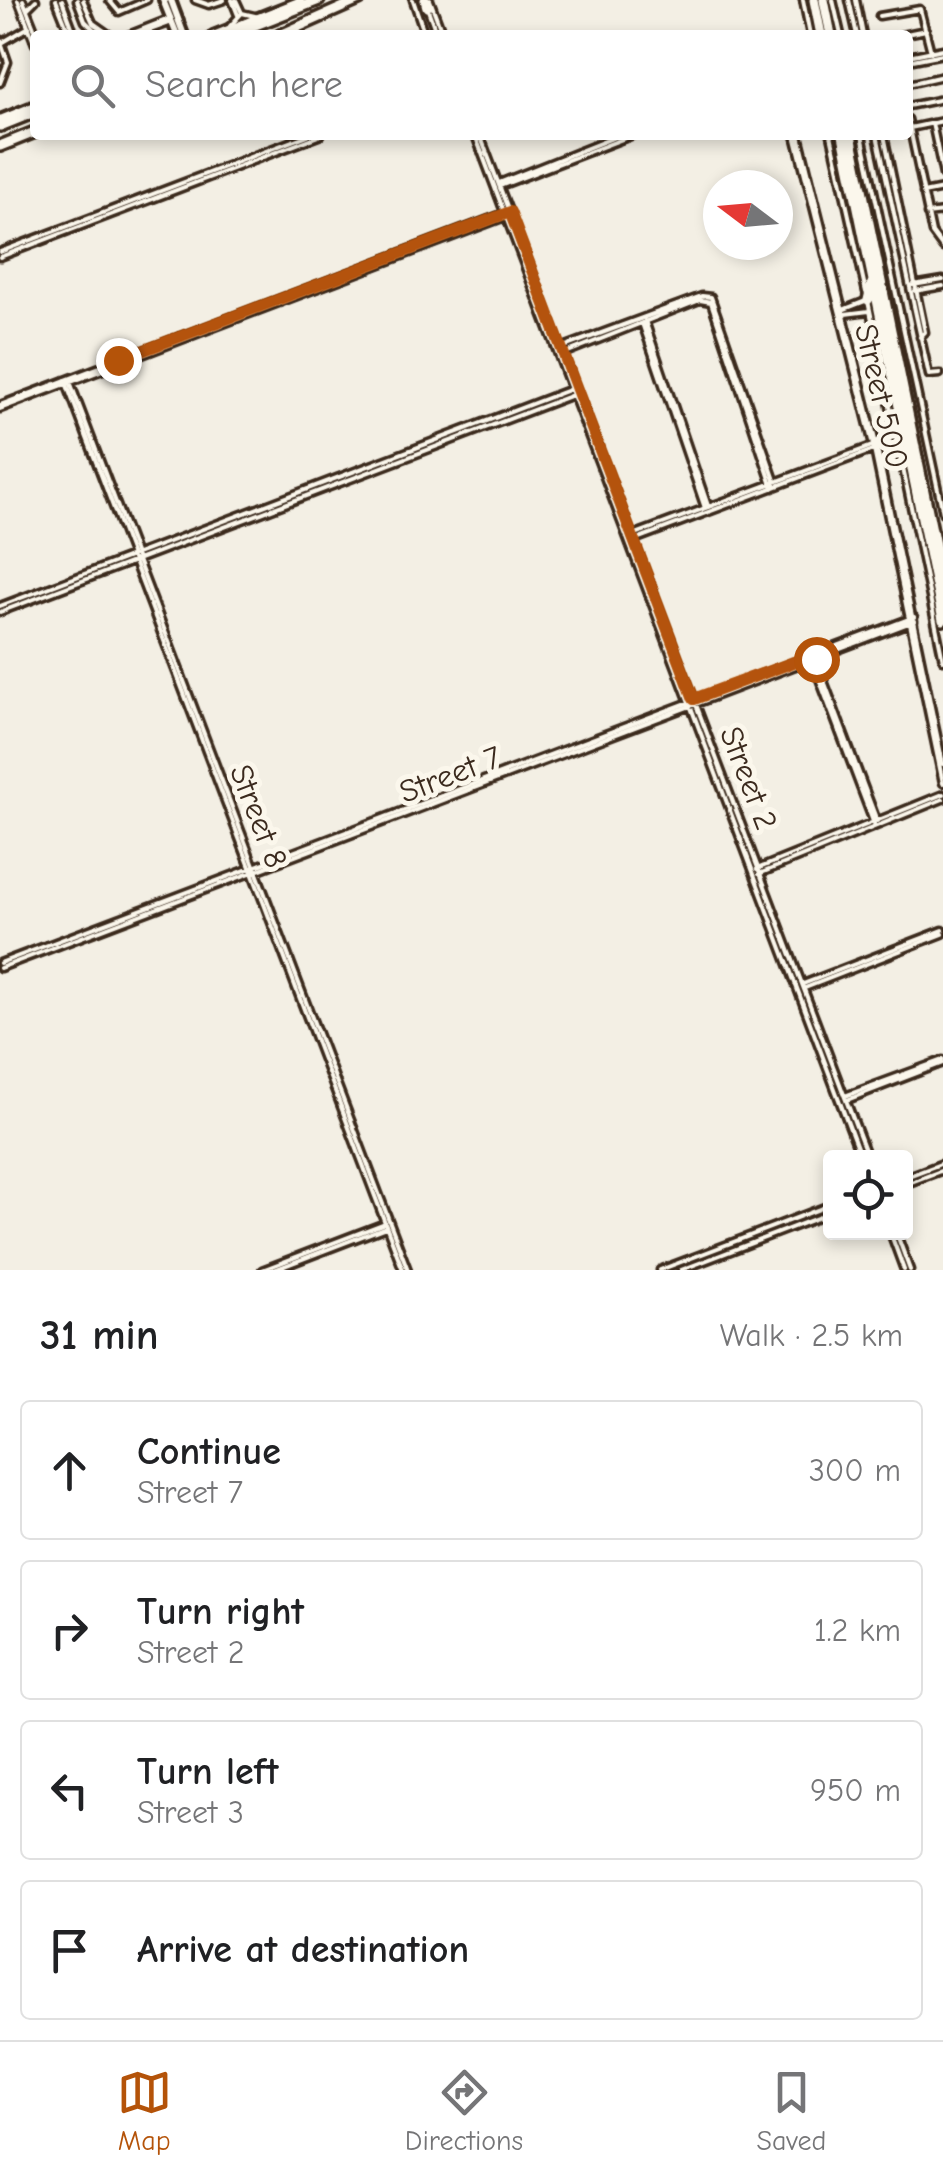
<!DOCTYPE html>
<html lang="en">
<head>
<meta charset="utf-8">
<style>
  :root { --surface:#fff; --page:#f2f2f2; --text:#202124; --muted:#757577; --line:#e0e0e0; --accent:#b45309 }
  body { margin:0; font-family:"Comic Neue",sans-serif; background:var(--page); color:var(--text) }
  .controls { position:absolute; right:30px; bottom:30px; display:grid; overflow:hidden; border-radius:10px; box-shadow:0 5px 15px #0003 }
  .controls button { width:90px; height:90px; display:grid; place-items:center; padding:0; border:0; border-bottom:2px solid var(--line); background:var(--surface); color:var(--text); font:50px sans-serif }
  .compass { position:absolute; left:703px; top:170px; width:90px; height:90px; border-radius:50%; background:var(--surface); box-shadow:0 5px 15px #0003; rotate:286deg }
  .stop { position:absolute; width:30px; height:30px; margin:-22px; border:8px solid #b45309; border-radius:50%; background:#fff }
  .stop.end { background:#b45309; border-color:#fff; box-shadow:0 2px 10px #0008 }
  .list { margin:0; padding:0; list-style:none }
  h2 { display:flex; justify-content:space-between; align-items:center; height:130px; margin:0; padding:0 40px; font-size:42px }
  h2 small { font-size:32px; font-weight:400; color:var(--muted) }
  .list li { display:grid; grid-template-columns:65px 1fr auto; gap:30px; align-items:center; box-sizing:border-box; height:140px; margin:0 20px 20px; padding:0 20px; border:2px solid var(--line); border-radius:10px }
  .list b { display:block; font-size:38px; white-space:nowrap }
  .list p { margin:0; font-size:32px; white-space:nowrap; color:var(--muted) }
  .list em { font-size:32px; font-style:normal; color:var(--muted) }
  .icon { flex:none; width:55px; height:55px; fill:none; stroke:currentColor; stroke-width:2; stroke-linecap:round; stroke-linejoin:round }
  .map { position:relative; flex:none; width:943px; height:1270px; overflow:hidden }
  .search { position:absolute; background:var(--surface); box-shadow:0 5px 15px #0003; left:30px; right:30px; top:30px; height:110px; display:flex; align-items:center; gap:25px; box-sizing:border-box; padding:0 35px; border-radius:10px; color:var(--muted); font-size:38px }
  .sheet { height:770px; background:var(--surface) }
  nav { display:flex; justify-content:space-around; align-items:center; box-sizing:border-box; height:140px; border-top:2px solid var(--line); background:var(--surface); font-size:28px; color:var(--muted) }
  nav a { display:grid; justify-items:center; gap:5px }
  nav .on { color:var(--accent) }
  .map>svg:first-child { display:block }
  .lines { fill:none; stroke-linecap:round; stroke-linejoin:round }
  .street-casing { stroke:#3b2a1e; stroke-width:11 }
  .secondary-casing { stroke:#3b2a1e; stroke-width:14 }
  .highway-casing { stroke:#3b2a1e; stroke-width:16 }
  .street { stroke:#fbf7ec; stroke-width:4 }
  .secondary { stroke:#fbf7ec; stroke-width:6 }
  .highway { stroke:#fbf7ec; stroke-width:9 }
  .route { stroke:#b45309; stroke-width:12 }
  .labels { text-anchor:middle; stroke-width:10; stroke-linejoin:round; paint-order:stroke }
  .street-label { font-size:32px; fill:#3b2a1e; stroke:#fbf7ec }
</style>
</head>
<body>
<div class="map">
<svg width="943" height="1270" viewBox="0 0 943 1270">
  <rect width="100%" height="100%" fill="#f3efe4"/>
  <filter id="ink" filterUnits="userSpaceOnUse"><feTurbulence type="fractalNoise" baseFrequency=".01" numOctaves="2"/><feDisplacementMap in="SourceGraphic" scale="20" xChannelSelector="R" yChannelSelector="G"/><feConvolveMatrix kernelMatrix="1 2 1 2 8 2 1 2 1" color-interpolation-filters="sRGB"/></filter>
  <g filter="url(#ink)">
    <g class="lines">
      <defs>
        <path id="street" d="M18,0l17,44
          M23,0l14,35
          M56,0l14,35
          M62,0l13,35
          M77,0l8,21 14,14
          M83,0l10,23 17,12
          M109,0l10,12 28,-12
          M195,0l14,5 15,-5
          M232,0l6,15
          M236,0l6,13
          M413,0l12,35
          M430,0l13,35
          M803,0l7,35
          M833,0l8,35
          M849,0l8,35
          M856,0l7,35
          M427,7l10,28
          M27,9l9,-9
          M879,16l41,-7 11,43
          M230,26l12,-13 17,4
          M128,35l43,-17
          M136,35l33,-12
          M901,35l25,-5
          M0,39l8,23 -8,21
          M0,44l29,-17
          M908,56l35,-7
          M908,61l35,-7
          M908,84l35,-8
          M908,106l35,-7
          M908,119l24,114 11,15
          M932,123l11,52
          M910,128l33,-7
          M475,135l386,1023
          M480,135l388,1023
          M795,135l78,310 70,338
          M799,135l77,309 67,320
          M831,135l35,157
          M862,135l81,378
          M877,135l52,240 11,-1
          M884,135l41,197 -5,5
          M499,183l121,-48
          M500,186l133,-51
          M923,193l20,-4
          M927,214l16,-2
          M0,252l308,-117
          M0,257l321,-122
          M913,285l30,-5
          M915,291l28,-5
          M868,301l75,359
          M845,309l23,-9
          M845,314l24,-3
          M645,321l63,185
          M642,323l63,185
          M561,348l141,-52 9,1 66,189
          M563,354l137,-54 11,2 62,186
          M69,379l339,891
          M65,380l338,890
          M0,405l505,-192
          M0,409l505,-192
          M633,535l239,-89
          M634,540l239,-90
          M0,606l571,-217
          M0,612l575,-218
          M815,657l62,164
          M812,660l62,164
          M757,869l186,-75
          M759,874l184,-75
          M0,963l914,-346
          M0,968l914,-347
          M803,984l140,-54
          M805,988l138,-54
          M845,1096l98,-36
          M847,1100l96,-37
          M906,1177l37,-14
          M906,1184l37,-14
          M890,1232l14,38
          M896,1232l14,38
          M262,1270l123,-47
          M274,1270l112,-43
          M660,1270l170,-65
          M681,1270l149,-57"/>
        <path id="secondary" d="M163,0l14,35
          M171,0l13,35
          M213,35l88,-35
          M0,119l35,-14"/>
        <path id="highway" d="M425,0l2,7
          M814,0l7,35
          M824,0l7,35
          M230,35l89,-35
          M280,35l79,-35
          M0,126l35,-14
          M843,135l100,485
          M851,135l92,449
          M0,146l35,-14
          M868,300l4,-17"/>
      </defs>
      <use href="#street" class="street-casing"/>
      <use href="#secondary" class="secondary-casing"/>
      <use href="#highway" class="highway-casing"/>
      <use href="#street" class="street"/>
      <use href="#secondary" class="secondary"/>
      <use href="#highway" class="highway"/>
    </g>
  </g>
  <g class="lines" filter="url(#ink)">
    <path class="route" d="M118,360l392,-148 184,487 116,-43 6,3"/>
  </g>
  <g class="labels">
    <g class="street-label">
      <text transform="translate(882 396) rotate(77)" y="11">Street 500</text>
      <text transform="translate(450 774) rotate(-21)" y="11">Street 7</text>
      <text transform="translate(749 778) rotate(69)" y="11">Street 2</text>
      <text transform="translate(259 816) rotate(69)" y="11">Street 8</text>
    </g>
  </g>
</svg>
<div class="controls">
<button><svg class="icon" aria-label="locate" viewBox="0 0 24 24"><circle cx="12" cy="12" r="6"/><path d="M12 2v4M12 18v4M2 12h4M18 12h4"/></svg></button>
</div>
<svg class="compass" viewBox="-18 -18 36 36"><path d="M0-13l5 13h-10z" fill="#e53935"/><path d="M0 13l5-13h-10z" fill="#757577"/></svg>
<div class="stop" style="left:816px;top:659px"></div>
<div class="stop end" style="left:118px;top:360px"></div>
<div class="search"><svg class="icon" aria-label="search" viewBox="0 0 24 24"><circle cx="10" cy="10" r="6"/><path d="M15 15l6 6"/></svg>Search here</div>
</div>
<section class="sheet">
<h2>31 min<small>Walk · 2.5 km</small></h2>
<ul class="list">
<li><svg class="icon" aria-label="ahead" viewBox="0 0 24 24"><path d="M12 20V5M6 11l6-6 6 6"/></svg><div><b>Continue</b><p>Street 7</p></div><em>300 m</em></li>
<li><svg class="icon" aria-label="right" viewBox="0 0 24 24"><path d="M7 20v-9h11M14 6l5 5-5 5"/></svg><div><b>Turn right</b><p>Street 2</p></div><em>1.2 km</em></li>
<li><svg class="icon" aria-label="left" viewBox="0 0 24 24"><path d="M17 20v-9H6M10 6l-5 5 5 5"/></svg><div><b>Turn left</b><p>Street 3</p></div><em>950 m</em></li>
<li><svg class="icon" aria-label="arrive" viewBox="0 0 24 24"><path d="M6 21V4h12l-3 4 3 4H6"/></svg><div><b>Arrive at destination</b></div></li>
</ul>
</section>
<nav>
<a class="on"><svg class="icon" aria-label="map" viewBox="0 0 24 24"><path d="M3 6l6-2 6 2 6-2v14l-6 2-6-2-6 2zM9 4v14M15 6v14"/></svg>Map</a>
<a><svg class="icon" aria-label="directions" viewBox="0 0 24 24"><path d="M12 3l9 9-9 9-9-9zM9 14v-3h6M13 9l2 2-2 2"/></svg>Directions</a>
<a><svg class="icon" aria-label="saved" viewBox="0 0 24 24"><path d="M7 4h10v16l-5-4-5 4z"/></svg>Saved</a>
</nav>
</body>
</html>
